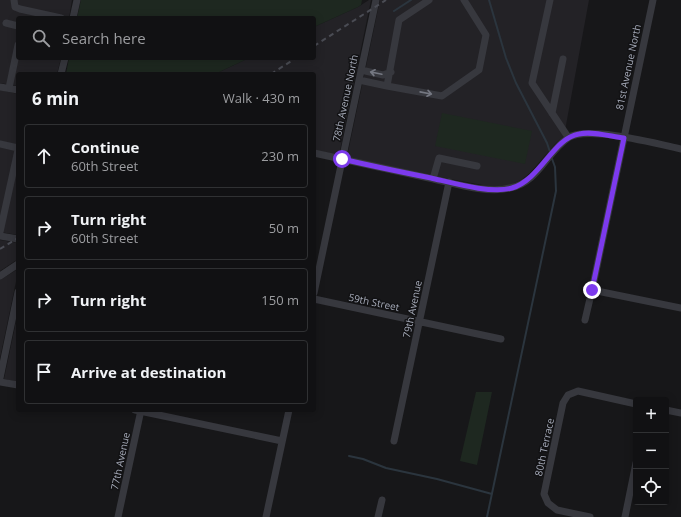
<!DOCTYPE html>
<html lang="en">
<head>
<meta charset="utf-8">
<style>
  :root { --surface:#111113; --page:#1a1a1c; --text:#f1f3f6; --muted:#9c9da0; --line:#303133 }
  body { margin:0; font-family:"Open Sans",sans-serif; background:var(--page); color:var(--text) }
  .controls { position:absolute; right:12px; bottom:12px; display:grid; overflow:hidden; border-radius:4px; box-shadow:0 2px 10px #0003 }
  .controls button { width:36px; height:36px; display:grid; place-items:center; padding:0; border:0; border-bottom:1px solid var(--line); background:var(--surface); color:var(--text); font:20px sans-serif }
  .stop { position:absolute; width:12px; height:12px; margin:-9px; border:3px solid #7c3aed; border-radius:50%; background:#fff }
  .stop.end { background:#7c3aed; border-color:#fff; box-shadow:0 1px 4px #0008 }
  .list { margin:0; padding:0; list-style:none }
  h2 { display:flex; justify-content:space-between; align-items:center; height:52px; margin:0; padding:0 16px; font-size:17px }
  h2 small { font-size:13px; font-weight:400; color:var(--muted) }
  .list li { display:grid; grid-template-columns:26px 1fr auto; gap:12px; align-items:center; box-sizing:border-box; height:64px; margin:0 8px 8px; padding:0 8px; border:1px solid var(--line); border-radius:4px }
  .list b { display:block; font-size:15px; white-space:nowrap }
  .list p { margin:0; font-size:13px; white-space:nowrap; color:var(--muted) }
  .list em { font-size:13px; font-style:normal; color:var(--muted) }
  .icon { flex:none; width:22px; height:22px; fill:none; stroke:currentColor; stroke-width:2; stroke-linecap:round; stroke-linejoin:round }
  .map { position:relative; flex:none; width:681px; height:517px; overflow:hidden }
  .search { position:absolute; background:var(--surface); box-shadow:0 2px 10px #0003; left:16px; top:16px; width:300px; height:44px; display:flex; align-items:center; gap:10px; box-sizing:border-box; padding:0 14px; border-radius:4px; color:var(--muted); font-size:15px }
  .panel { position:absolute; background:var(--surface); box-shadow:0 2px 10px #0003; left:16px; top:72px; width:300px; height:340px; border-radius:4px }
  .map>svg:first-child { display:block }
  .built { fill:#232226 }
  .green { fill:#1e2820 }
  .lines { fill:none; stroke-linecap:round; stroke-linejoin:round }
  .stream { stroke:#2b353e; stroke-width:2 }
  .minor { stroke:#37383e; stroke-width:7 }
  .rail { stroke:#4a4c54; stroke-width:2; stroke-dasharray:5 4; stroke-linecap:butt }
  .oneway { stroke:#757882 }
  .route { stroke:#7c3aed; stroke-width:5 }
  .labels { text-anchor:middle; stroke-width:3; stroke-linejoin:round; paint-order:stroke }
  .street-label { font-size:10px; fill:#a7acba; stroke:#121214 }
</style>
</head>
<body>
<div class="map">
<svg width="681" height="517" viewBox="0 0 681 517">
  <rect width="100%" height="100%" fill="#171719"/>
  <path class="built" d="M0,0h72l-3,18h-51v40h43l-4,16h-39v12l-18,-3z
    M369,0h2l-32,155 -25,-5v-76h-99l34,-16h65v-31l44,-20z
    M380,0h209l-25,136 -9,8 -25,29 -9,7 -11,5 -10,1h-12l-38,-7 -103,-22z
    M0,90l18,4v141l-18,-3z
    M0,240l18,3v16l-18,12z
    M18,269v3l-18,86v-78z
    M18,312v70l-14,-3z"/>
  <path class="green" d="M81,0h281l-1,5 -3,2 -44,20v-9h-237z
    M69,58h180l-34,16h-149z
    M442,113l90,18 -7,33 -90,-18z
    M476,392h16l-15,73 -17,-4z"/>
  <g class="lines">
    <path class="stream" d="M489,0l17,58 10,25 31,60 3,9
      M394,11l17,-11
      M349,456l14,3 23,9 51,11 55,15
      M487,517l69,-326 -1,-24 -4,-11"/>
    <path class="minor" d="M14,0l1,7 5,2 41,9
      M550,0l-18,83 36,54
      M653,0l-61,290 89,18
      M73,18l4,-18
      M6,23l12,3
      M361,70l22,5 8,-3
      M61,74l4,-16
      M359,80l28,6 12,-66 30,-20
      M387,86l55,10 37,-26 7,-35 -22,-35
      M0,87l18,3
      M9,88l9,-43
      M552,113l11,-54
      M0,144l18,4
      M314,153c38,8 77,17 115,25 24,5 57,16 81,10 28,-5 37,-36 58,-50 18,-13 90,6 113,11
      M433,179l6,-21 38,8
      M0,232l18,-82
      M0,236l18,3
      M0,276l18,-12
      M314,293l62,-293
      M314,299l187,40
      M585,320l7,-30
      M0,378l18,-86
      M0,382l18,3
      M135,410l147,31
      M666,410l15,3
      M394,441l55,-259
      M118,517l23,-107
      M266,517l23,-107
      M378,517l4,-17
      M590,517l-33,-7 -9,-7 -4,-9 19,-91 5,-8 10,-4 58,13
      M625,517l11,-54"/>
    <path class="rail" d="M314,46l72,-46
      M271,74l25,-16
      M0,249l18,-11"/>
  </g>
  <defs><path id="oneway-shaft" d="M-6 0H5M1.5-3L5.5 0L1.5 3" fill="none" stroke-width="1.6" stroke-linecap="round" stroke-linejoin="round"/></defs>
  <g class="oneway">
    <use href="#oneway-shaft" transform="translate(376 73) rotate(-168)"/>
    <use href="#oneway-shaft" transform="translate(426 93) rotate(11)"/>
  </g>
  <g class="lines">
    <path class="route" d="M342,159c30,7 59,13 89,19 22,5 60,16 81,10 29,-9 41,-50 67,-54 14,-3 30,2 45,4l-32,152"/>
  </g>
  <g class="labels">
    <g class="street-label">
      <text transform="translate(628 67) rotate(-78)" y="4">81st Avenue North</text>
      <text transform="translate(345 98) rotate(-78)" y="4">78th Avenue North</text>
      <text transform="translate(374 302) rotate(12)" y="4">59th Street</text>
      <text transform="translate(412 309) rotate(-78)" y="4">79th Avenue</text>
      <text transform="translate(544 447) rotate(-78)" y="4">80th Terrace</text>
      <text transform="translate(120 461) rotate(-78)" y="4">77th Avenue</text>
    </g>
  </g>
</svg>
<div class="controls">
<button>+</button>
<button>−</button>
<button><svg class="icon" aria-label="locate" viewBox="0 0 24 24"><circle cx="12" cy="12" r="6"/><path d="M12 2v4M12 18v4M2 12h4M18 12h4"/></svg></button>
</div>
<div class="stop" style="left:342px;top:159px"></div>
<div class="stop end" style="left:592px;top:290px"></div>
<div class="search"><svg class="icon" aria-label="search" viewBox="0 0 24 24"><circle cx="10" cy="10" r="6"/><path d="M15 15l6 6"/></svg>Search here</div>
<section class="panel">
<h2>6 min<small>Walk · 430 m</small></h2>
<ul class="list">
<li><svg class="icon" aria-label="ahead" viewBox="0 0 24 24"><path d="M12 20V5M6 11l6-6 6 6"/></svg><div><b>Continue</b><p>60th Street</p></div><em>230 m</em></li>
<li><svg class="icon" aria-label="right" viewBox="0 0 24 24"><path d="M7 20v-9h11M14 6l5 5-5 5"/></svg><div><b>Turn right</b><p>60th Street</p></div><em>50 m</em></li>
<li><svg class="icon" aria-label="right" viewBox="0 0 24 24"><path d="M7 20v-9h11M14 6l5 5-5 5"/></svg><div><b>Turn right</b></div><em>150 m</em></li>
<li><svg class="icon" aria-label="arrive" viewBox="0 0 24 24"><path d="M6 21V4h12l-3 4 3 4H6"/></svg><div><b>Arrive at destination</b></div></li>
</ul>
</section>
</div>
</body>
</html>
